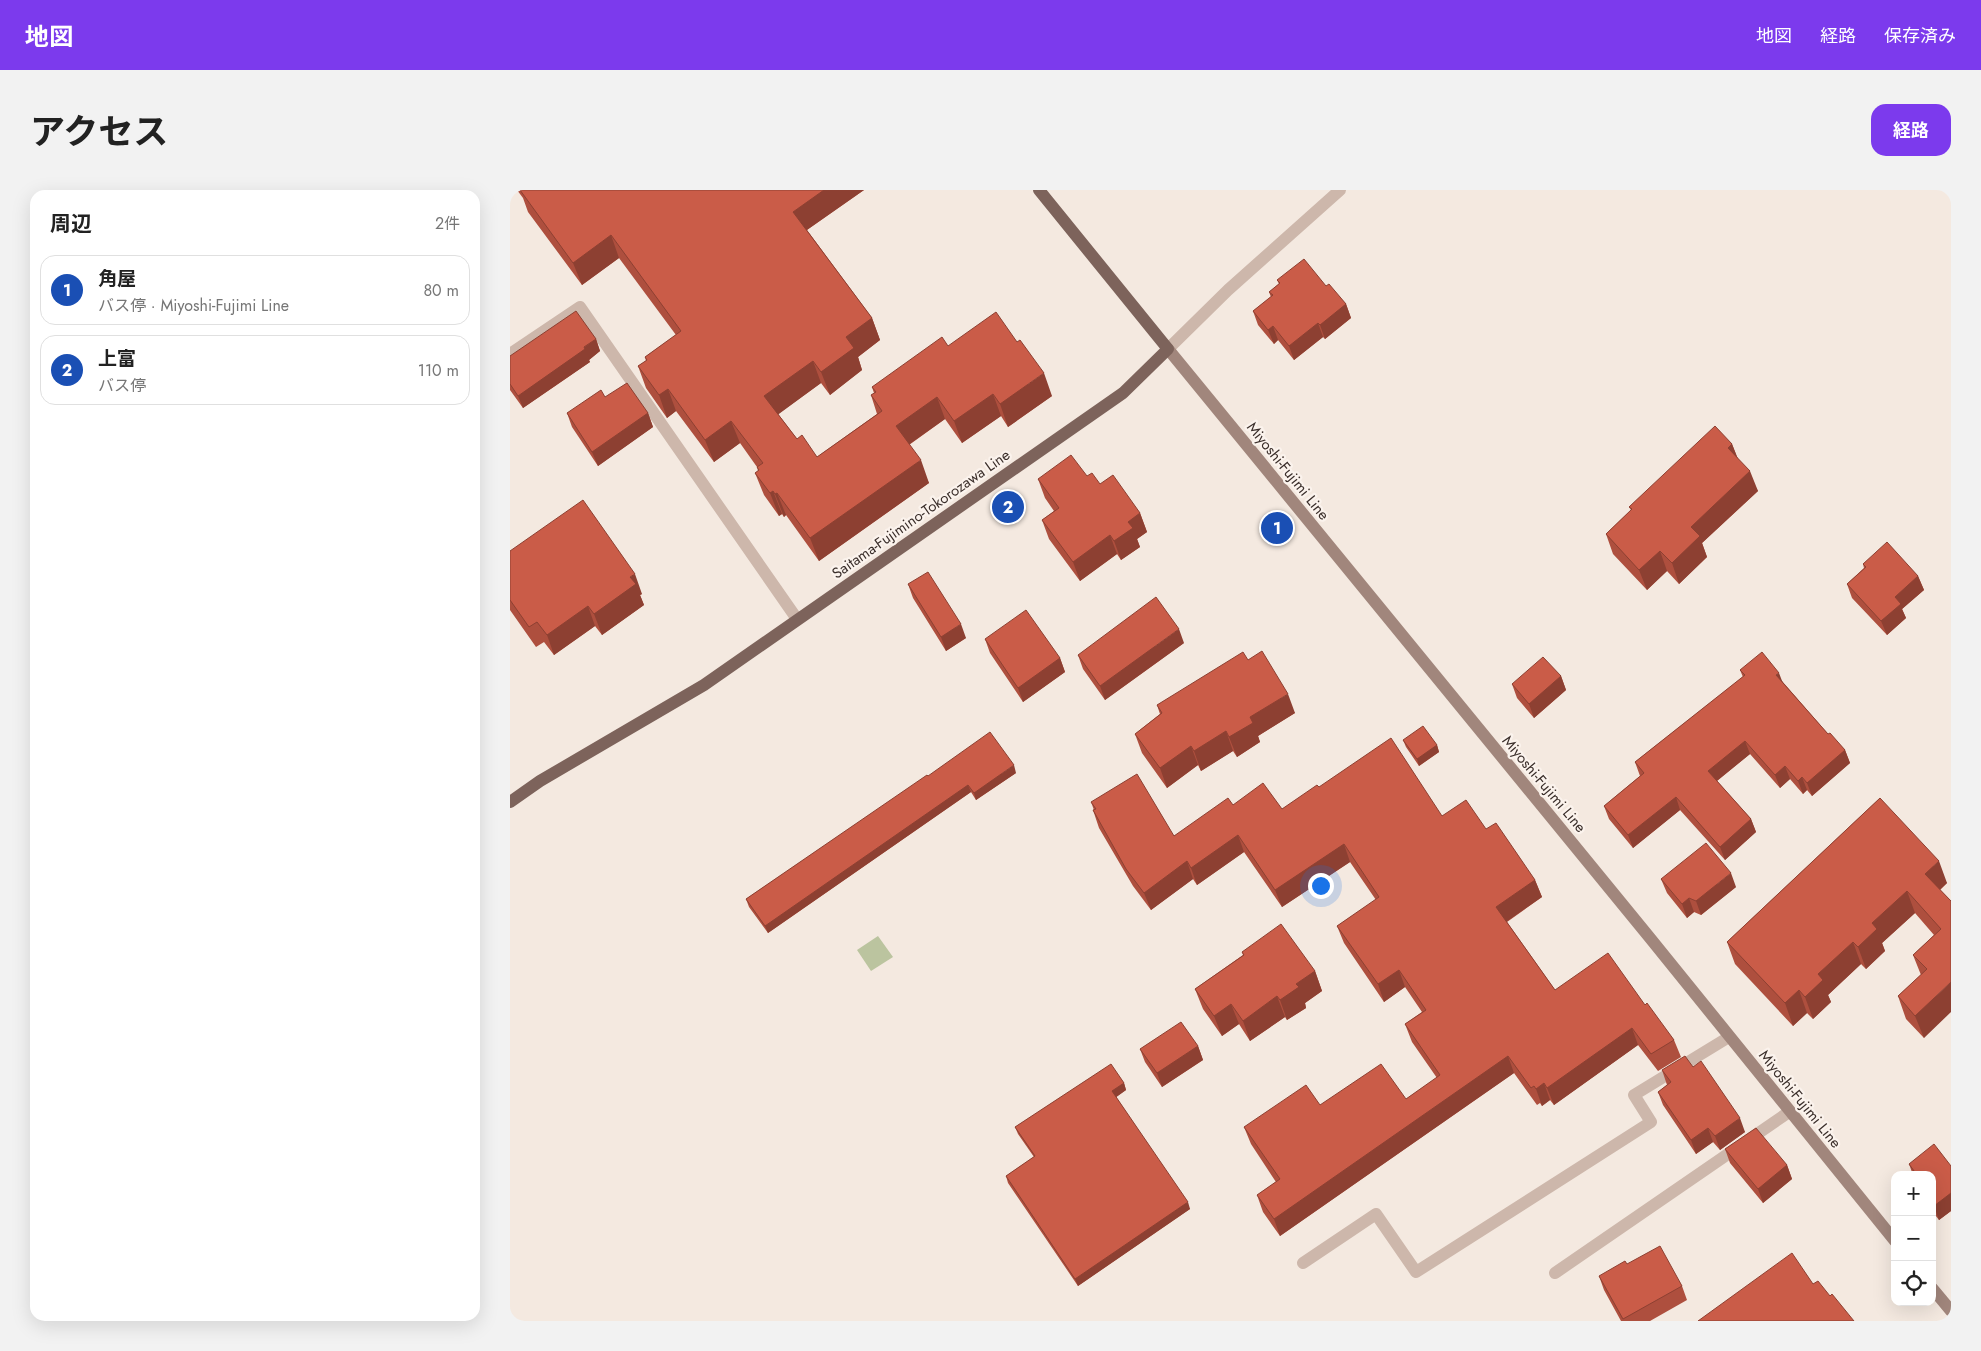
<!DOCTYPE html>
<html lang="ja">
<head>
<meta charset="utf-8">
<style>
  :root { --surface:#fff; --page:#f2f2f2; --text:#222; --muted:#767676; --line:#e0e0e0; --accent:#7c3aed }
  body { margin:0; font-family:Jost,"Noto Sans JP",sans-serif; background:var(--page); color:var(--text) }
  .controls { position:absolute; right:15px; bottom:15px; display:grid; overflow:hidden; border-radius:10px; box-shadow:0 5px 20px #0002 }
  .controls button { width:45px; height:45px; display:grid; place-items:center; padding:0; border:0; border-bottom:1px solid var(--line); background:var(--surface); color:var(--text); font:25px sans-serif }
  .you { position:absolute; left:810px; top:695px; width:18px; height:18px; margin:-12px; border:4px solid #fff; border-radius:50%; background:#1a73e8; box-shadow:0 0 0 8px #1a73e833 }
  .badge { display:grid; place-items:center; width:32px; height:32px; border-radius:50%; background:var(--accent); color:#fff; font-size:16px; font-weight:700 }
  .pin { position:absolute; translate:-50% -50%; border:2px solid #fff; box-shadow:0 1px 5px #0006 }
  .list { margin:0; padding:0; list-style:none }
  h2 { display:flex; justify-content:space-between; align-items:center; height:65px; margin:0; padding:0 20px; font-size:21px }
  h2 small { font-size:16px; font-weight:400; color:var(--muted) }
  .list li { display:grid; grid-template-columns:32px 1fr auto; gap:15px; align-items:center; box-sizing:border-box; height:70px; margin:0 10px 10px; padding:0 10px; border:1px solid var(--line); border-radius:15px }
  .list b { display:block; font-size:19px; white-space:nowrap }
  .list p { margin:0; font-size:16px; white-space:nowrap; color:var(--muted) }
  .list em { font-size:16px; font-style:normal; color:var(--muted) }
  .icon { flex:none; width:28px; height:28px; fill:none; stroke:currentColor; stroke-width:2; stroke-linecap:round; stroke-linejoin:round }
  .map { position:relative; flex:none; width:1441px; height:1131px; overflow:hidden; border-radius:15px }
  header { display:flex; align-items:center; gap:30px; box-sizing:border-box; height:70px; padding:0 25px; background:var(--accent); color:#fff }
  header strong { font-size:24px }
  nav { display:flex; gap:28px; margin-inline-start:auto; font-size:18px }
  .intro { display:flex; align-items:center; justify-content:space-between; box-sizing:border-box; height:120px; padding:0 30px }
  h1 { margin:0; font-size:35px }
  .button { padding:12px 22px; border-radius:15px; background:var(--accent); color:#fff; font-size:18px; font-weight:700 }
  main { display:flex; gap:30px; padding:0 30px }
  aside { flex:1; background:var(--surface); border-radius:15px; box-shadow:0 5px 20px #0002 }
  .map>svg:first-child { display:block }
  .green { fill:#bbc49f }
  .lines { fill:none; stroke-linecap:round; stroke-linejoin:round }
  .service { stroke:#cdb7ab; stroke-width:12 }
  .minor { stroke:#cdb7ab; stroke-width:12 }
  .tertiary { stroke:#cdb7ab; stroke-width:12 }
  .secondary { stroke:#a1867c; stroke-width:12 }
  .primary { stroke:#7d635b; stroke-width:12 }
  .wall { fill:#ae4f3e }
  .shaded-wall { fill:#8d4032 }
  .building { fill:#ca5c48; stroke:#8d4032 }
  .labels { text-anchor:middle; stroke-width:4.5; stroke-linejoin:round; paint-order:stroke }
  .street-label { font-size:15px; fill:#3a2e2a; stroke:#fbf3ed }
</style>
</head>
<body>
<header>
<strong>地図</strong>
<nav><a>地図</a><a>経路</a><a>保存済み</a></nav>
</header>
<div class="intro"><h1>アクセス</h1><a class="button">経路</a></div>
<main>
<aside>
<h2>周辺<small>2件</small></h2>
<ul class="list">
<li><span class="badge" style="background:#1a4fb4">1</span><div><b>角屋</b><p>バス停 · Miyoshi-Fujimi Line</p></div><em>80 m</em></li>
<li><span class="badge" style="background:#1a4fb4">2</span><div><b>上富</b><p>バス停</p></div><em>110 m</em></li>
</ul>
</aside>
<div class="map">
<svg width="1441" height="1131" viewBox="0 0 1441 1131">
  <rect width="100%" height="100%" fill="#f4e9e0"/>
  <path class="green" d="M368,746l15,21 -22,14 -14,-21z"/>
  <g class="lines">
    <path class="service" d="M793,1073l73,-49 40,58 235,-150 -17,-27 95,-58
      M1045,1083l234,-161"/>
    <path class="minor" d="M0,164l70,-47 217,312"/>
    <path class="tertiary" d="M658,159l60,-59 112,-100"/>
    <path class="secondary" d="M658,159l482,589 245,303
      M1422,1098l19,23"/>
    <path class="primary" d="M0,612l30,-21 164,-96 419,-292 45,-44 -129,-159"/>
  </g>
  <path class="wall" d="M7,0h347l-57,40 65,88 8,22 -22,17 4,13 -32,25 -9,-12 -43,31 19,25 20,18 60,-43 -6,-19 3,-2 -2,-6 76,-41 104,50 -44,31 -7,-11 -39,27 -17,-24 -36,26 20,38 -110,78 -33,-46 -2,2 -2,-3 -3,2 -15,-21 -9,-22 3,-2 -1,-4 -17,-24 -26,19 -38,-51 -9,7 -21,-30 -8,-22 8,-5 -1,-4 31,-22 -57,-77 -37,27 -54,-73 -5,-14z
    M767,90l49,6 20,18 5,14 -26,21 -2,-2 -29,23 -16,-20 -4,4 -16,-19 -5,-14 18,-14 -2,-5 10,-8z
    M86,149l4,12 -11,9 1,2 -67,46 -13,-18v-34z
    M95,207l43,16 5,14 -55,39 -26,-39 -5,-14z
    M1222,254l5,13 21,34 -56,52 5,14 -28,27 -12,-13 -20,19 -34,-36 -7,-20 25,-24 -2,-3z
    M577,286l13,8 40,29 7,19 -10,7 3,8 -19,13 -4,-6 -37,27 -31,-42 -7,-19 12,-9 -9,-13 -7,-19z
    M0,361l132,43 -2,1 4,10 -42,30 -7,-9 -41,29 -10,-13 -8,5 -26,-37z
    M1353,374l55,12 6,14 -22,19 4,9 -19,17 -35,-37 -5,-14 17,-16z
    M398,394l58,54 -20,13 -33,-53z
    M475,449l75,19 5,14 -42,30 -33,-49z
    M674,453l-79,57 -22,-31 -5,-14z
    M738,470l47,53 -37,23 2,6 -23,15 -4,-6 -32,20 -3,-6 -31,23 -25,-35 -7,-19 25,-20 -3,-9z
    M1230,480l42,11 46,53 17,16 5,13 -38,33 -5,-6 -4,4 -13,-15 -10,9 -30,-34 -33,27 34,38 5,13 -31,28 -45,-50 -47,38 -24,-29 -5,-13 36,-30 -5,-14 108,-85z
    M1051,486l5,14 -32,28 -17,-20 -5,-14z
    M893,550l34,5 2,7 -20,14 -13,-19z
    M506,583l-40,27 -5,-8 -203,141 -19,-26 -3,-8 182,-123z
    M809,597l123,29 44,13 49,51 7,17 -35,25 48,68 90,15 29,35 7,17 -23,14 -20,-26 -84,60 -4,-5 -8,6 -2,-3 -3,2 -23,-32 -234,163 -17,-24 -6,-17 19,-13 -25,-38 -7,-17 76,-22 86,-6 31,-21 -25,-36 -7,-18 17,-12 -17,-25 -21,15 -40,-59 -7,-17 39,-26 -26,-38 -68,45 -38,-55 -47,33 -4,-6 -42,31 -18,-24 -34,-58 -6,-18h1l-3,-8 83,34 59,-31 49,4z
    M1370,608l67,85 -7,7 11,11 -27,137 -18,-19 -8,-23 23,-21 -8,-20 21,-20 -19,-22 -33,30 3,8 -19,18 -5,-5 -33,31 3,7 -18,17 -6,-6 -14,13 -58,-62 -8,-22z
    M1151,689l75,8 -35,28 -7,-3 -7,6 -20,-25z
    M732,762l73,19 7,20 -17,12 1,5 -19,12 -2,-3 -35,24 -11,-17 -17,12 -19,-27 -8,-20 48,-34z
    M688,856l5,14 -41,27 -17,-25 -5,-13z
    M1183,877l52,65 -25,18 -7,-8 -17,12 -33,-49 -5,-13 9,-7 -5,-15z
    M614,893l2,7 -10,7 74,112 -112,77 -70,-103 -2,-7 28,-19 -16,-23 -3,-7z
    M1215,959l62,16 5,14 -29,24 -33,-40z
    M1399,974l42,2v45l-12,9 -7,-9v-36h-19z
    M1089,1086l83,10 5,14 -37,21h-29l-17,-31z"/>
  <path class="shaded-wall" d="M314,0h40l-63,44 -8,-22z
    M101,45l8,23 -37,27 -9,-22z
    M836,114l5,14 -26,21 -5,-14z
    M362,128l8,22 -22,17 4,13 -32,25 -9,-23 25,-35z
    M808,133l5,14 -29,23 -5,-14z
    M763,136l5,14 -4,4 -6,-14z
    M86,149l4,12 -11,9 1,2 -67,46 -5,-12z
    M303,171l8,22 -49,36 -8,-23z
    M534,183l8,23 -44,31 -8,-23z
    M158,199l8,22 -9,7 -8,-23z
    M483,204l8,22 -39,27 -8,-22z
    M427,207l8,22 -41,29 -8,-22z
    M138,223l5,14 -55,39 -6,-14z
    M221,231l9,22 -26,19 -9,-22z
    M1222,254l8,20 -12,-16z
    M411,270l8,23 -110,78 -9,-23z
    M1240,281l8,20 -56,52 5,14 -28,27 -7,-21 19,-36z
    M263,301l9,23 -3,2 -9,-23z
    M267,303l9,22 -2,2 -9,-23z
    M630,323l7,19 -10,7 3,8 -19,13 -7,-19 14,-19z
    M600,345l7,19 -37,27 -7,-19z
    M1150,361l7,20 -20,19 -8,-20z
    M125,384l7,20 -2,1 4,10 -42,30 -8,-21 36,-37z
    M1408,386l6,14 -22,19 4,9 -19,17 -6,-14 14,-24z
    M78,416l7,20 -41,29 -7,-20z
    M451,434l5,14 -20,13 -5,-14z
    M669,439l5,14 -79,57 -5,-14z
    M550,468l5,14 -42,30 -5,-14z
    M1269,483l5,13 -8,-11z
    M1051,486l5,14 -32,28 -5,-14z
    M778,504l7,19 -37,23 2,6 -23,15 -8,-20 21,-20z
    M716,541l7,20 -32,20 -7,-20z
    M1235,551l5,13 -37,30 -5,-13z
    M927,555l2,7 -20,14 -2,-7z
    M681,556l7,19 -31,23 -7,-20z
    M1335,560l5,13 -38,33 -5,-13z
    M504,575l2,8 -40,27 -2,-7z
    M1275,576l5,13 -10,9 -5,-13z
    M1292,587l5,13 -4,4 -5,-13z
    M458,595l3,7 -203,141 -3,-7z
    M1166,607l4,13 -47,38 -5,-13z
    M1241,629l5,13 -31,28 -5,-13z
    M728,645l6,17 -47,33 -6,-17z
    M834,654l6,18 -68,45 -7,-17z
    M677,671l6,18 -42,31 -7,-17z
    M1429,671l8,22 -14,13 -8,-22z
    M1221,683l5,14 -35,28 -5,-14z
    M1025,690l7,17 -39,27 -7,-17z
    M1397,701l8,22 -33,30 3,8 -19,18 -8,-22 14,-24z
    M1179,708l5,14 -7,6 -5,-14z
    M1343,752l8,22 -33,31 3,7 -18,17 -8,-22 13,-23z
    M889,780l6,17 -21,15 -6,-18z
    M805,781l7,20 -17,12 1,5 -19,12 -7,-20 16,-16z
    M1441,792v30l-27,26 -9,-22z
    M1289,800l8,23 -14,13 -8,-23z
    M767,806l8,21 -35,24 -7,-20z
    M721,814l8,20 -17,12 -8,-20z
    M1122,838l6,17 -84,60 -7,-17z
    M688,856l5,14 -41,27 -5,-14z
    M998,866l6,17 -234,163 -6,-17z
    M614,893l2,7 -11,8 -3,-7z
    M1034,893l6,17 -8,6 -6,-17z
    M1230,928l5,14 -25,18 -5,-14z
    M1198,938l5,14 -17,12 -5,-14z
    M1277,975l5,14 -29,24 -5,-14z
    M1441,1003v18l-12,9 -5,-14z
    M678,1012l2,7 -112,77 -3,-7z"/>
  <path class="building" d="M10,0h304l-31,22 79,106 -26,19 8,11 -33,24 -8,-11 -49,35 33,43 5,-4 15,22 65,-46 -11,-16 5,-3 -4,-5 70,-50 6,9 48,-34 21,30 3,-2 24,33 -44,31 -7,-10 -39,27 -17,-24 -41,29 25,34 -111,78 -33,-45 -2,1 -2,-3 -3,2 -15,-20 4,-3 -2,-3 6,-4 -32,-42 -26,19 -37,-51 -9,6 -21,-29 9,-6 -2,-3 36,-26 -70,-96 -38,28z
    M794,69l22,27 3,-2 17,20 -26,21 -2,-2 -29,23 -16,-20 -5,4 -15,-19 20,-16 -4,-3 11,-9 -3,-3z
    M66,121l20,28 -12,8 1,2 -67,47 -8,-12v-28z
    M117,193l21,30 -56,39 -25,-39 34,-23 4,7z
    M1205,236l17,18 -4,4 22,23 -59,56 9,9 -28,27 -12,-12 -21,19 -33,-36 26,-25 -3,-2z
    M561,265l16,21 5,-3 8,11 13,-9 27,38 -12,9 5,6 -19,13 -4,-6 -37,27 -31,-42 17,-12 -21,-29z
    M73,310l52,74 -5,3 6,7 -42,30 -6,-8 -41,29 -10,-13 -8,5 -19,-27v-49z
    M1377,352l31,34 -23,21 6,7 -20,17 -34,-37 19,-17 -3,-3z
    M418,382l33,52 -20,13 -33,-53z
    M646,407l23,32 -79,57 -22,-31z
    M516,420l34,48 -42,30 -33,-49z
    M752,461l26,43 -38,23 3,6 -24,14 -3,-6 -32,20 -3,-5 -31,22 -25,-34 27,-21 -5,-8 86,-53 5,8z
    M1252,462l17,21 -3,2 52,59 2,-1 15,17 -38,33 -5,-6 -4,4 -13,-15 -10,9 -30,-34 -37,30 43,48 -31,28 -44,-50 -48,38 -24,-29 40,-33 -9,-11 110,-87 -5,-5z
    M1033,467l18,19 -32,28 -17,-20z
    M913,536l14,19 -20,14 -14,-19z
    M480,542l24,33 -40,28 -6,-8 -203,141 -19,-27 181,-124 1,1z
    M881,548l51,78 24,-16 20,29 10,-6 39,57 -39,27 59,83 53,-37 37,52 2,-2 27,37 -23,14 -19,-26 -85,60 -3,-5 -8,6 -2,-3 -3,2 -23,-32 -234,163 -17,-24 23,-16 -36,-52 62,-42 14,20 61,-41 25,35 34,-24 -35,-51 21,-14 -27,-40 -21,14 -41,-58 42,-29 -35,-53 -69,46 -37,-55 -47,33 -4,-7 -43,32 -18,-24 -33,-59 3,-1 -5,-7 46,-28 37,62 54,-38 5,7 30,-22 19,26 35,-24 2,2z
    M1370,608l59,63 -14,13 26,27v81l-36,34 -17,-20 29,-27 -14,-14 28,-26 -34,-38 -35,32 5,6 -19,18 -5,-5 -35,32 5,6 -18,17 -6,-7 -14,13 -58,-61z
    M1196,653l25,30 -35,28 -7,-3 -7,6 -21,-25z
    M771,734l34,47 -19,13 3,3 -19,13 -3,-4 -34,25 -12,-17 -17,12 -19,-27 49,-34 -2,-3z
    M671,832l17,24 -41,27 -17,-24z
    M1175,866l8,11 8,-6 39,57 -25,18 -7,-8 -17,12 -33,-48 13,-10 -9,-12z
    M601,874l13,19 -12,8 76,111 -113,77 -69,-103 29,-20 -20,-29z
    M1246,938l31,37 -29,24 -33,-40z
    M1424,954l17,22v27l-17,13 -2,-3v-28h-15l-8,-11z
    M1150,1056l22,40 -59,33 -24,-43 26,-15 2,3z
    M1282,1063l21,31 5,-3 12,15 2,-2 22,27h-156z"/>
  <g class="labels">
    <g class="street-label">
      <text transform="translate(778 281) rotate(51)" y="5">Miyoshi-Fujimi Line</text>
      <text transform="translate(411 324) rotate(-35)" y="5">Saitama-Fujimino-Tokorozawa Line</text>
      <text transform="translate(1034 594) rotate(50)" y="5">Miyoshi-Fujimi Line</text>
      <text transform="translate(1290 909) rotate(51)" y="5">Miyoshi-Fujimi Line</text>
    </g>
  </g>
</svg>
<div class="controls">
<button>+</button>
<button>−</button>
<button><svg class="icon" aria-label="locate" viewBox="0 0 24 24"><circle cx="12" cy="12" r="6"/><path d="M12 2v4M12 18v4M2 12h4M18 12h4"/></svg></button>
</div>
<div class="you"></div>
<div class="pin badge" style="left:767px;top:338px;background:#1a4fb4">1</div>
<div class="pin badge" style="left:498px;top:317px;background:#1a4fb4">2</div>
</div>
</main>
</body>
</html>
